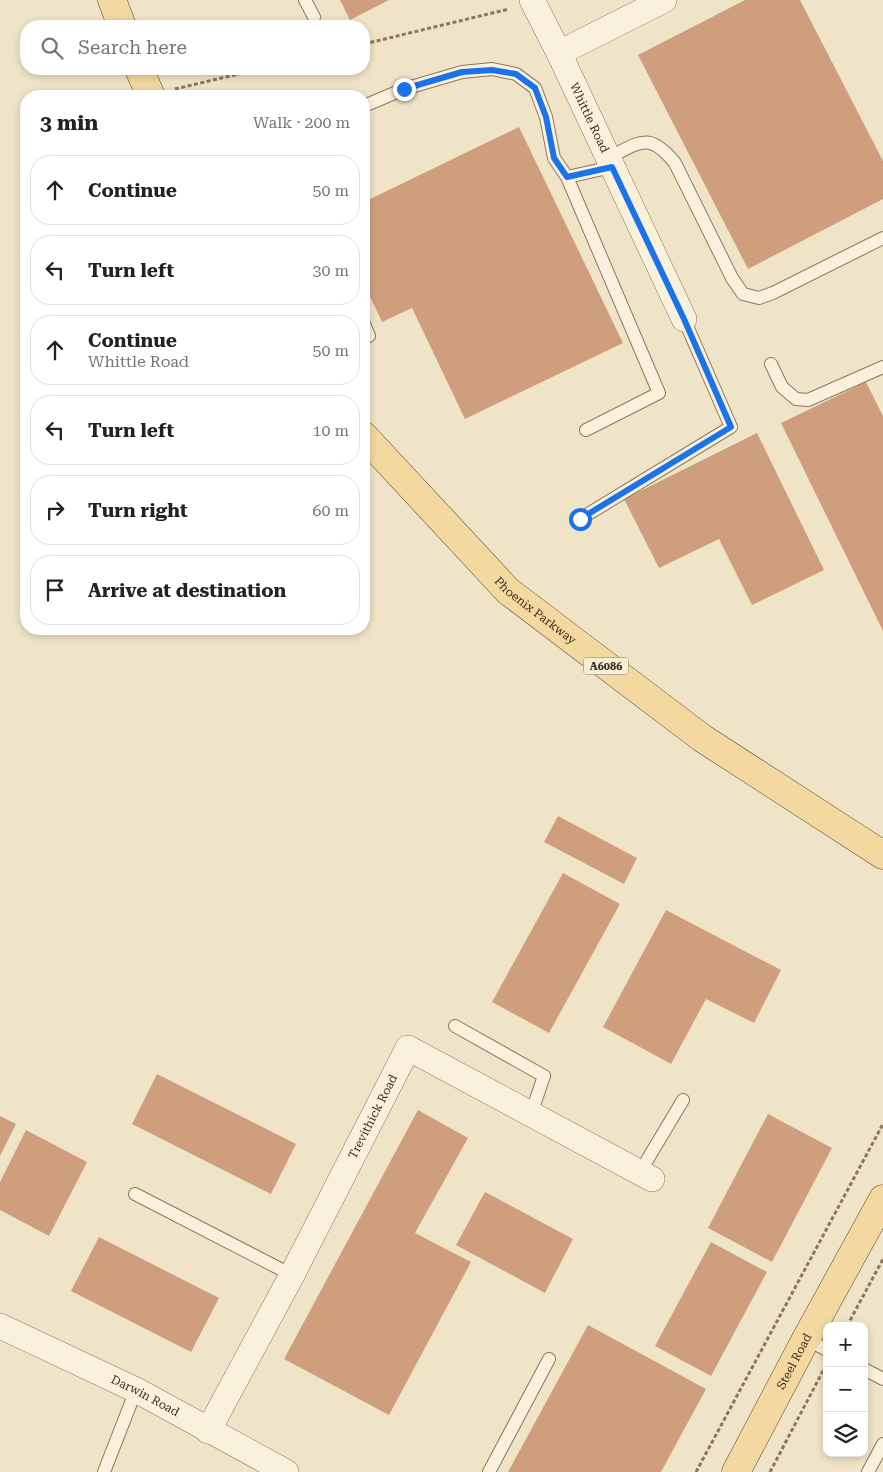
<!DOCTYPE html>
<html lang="en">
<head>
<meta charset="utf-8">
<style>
  :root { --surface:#fff; --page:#f2f2f2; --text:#222; --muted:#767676; --line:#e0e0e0 }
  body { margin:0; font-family:"Roboto Serif",serif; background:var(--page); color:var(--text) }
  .controls { position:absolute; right:15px; bottom:15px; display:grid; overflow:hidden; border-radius:10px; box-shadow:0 2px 8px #0003 }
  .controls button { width:45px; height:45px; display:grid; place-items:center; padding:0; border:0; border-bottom:1px solid var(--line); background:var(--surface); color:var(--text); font:25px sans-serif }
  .stop { position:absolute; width:15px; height:15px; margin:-11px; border:4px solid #1a73e8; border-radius:50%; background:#fff }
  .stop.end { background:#1a73e8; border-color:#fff; box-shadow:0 1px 5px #0008 }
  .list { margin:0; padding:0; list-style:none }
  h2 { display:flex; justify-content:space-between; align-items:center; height:65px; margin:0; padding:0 20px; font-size:21px }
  h2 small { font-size:16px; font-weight:400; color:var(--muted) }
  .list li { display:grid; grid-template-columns:32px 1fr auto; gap:15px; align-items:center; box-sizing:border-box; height:70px; margin:0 10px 10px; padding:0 10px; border:1px solid var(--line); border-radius:20px }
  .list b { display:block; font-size:19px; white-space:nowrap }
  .list p { margin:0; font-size:16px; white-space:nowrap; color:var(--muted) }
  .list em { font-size:16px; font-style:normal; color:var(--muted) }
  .icon { flex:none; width:28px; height:28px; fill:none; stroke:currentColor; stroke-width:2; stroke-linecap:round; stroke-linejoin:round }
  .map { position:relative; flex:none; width:883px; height:1472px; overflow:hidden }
  .search { position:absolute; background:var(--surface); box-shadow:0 2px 8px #0003; left:20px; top:20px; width:350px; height:55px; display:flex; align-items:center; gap:12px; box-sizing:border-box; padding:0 18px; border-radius:20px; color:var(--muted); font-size:19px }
  .panel { position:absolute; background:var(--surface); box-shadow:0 2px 8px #0003; left:20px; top:90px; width:350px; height:545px; border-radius:20px }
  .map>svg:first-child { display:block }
  .building { fill:#cf9f7d }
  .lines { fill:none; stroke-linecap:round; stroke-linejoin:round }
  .service-casing { stroke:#8d765c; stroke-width:14 }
  .minor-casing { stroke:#8d765c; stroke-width:26 }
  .primary-casing { stroke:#5b4430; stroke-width:29 }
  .path { stroke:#8d765c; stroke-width:3; stroke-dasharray:4 2.5; stroke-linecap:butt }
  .service { stroke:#faf1dc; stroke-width:12 }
  .minor { stroke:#faf1dc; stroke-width:25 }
  .primary { stroke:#f3d9a0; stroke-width:28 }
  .route { stroke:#1a73e8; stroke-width:6 }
  .labels { text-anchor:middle; stroke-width:4; stroke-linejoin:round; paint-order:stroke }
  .shield { fill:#f7eed8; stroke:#756857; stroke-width:1 }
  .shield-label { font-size:11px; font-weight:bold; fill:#3d2e20 }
  .street-label { font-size:12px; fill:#3d2e20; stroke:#f7eed8 }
</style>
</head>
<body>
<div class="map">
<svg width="883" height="1472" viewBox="0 0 883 1472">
  <rect width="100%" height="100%" fill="#f0e4c8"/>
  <path class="building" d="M340,0h49l-39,20z
    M745,0h55l83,161v38l-135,70 -110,-214z
    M519,127l104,216 -158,76 -53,-111 -30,14 -18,-38v-82z
    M866,382l17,34v215l-102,-208z
    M757,433l67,137 -72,35 -33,-66 -60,29 -35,-69z
    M558,816l79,42 -13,26 -80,-42z
    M563,873l57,31 -71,129 -57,-31z
    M666,910l115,60 -27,53 -48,-24 -35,65 -68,-37z
    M157,1074l139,70 -25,50 -139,-70z
    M418,1110l50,28 -53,95 56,29 -82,153 -105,-56z
    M768,1114l64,34 -60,114 -64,-34z
    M0,1116l16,8 -16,32z
    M26,1130l61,32 -38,74 -49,-26v-28z
    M485,1192l88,47 -28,54 -89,-48z
    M99,1237l120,61 -28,54 -120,-61z
    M711,1242l56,30 -56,104 -56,-30z
    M588,1325l118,64 -45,83h-153z"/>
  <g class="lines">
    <defs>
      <path id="service" d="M305,0l9,17
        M364,106l40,-17 58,-17 30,-3 24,5 19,14 11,29 8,41 13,19 45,-10
        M608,158c32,-16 41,-27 67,5l57,115 11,16 16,4 14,-5 110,-55
        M567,177l92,216 -73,37
        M364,324l5,12
        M771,364l11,23 14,12 12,1 75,-33
        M580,519l151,-92 -47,-108
        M455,1026l89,50 -13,38
        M640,1172l43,-72
        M135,1194l157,81
        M806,1339l21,11
        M864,1369l19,10
        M104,1472l32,-82
        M489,1472l60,-113
        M868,1472l15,-28"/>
      <g id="minor">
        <path id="s1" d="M532,0l27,53 125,266"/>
        <path d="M559,53l105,-53"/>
        <path id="s2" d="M0,1326l136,64 150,82"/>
        <path id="s3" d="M208,1431l84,-156 116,-227 244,131"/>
      </g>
      <g id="primary">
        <path d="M112,0l10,26"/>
        <path d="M139,69l12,27"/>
        <path id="s4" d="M364,436l144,155 194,147 181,117"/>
        <path id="s5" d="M736,1472l70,-133 77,-140"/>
      </g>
    </defs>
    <use href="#service" class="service-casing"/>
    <use href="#minor" class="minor-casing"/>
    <use href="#primary" class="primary-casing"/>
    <path class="path" d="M364,44l145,-35
      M175,89l85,-20
      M847,1326l36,-67
      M696,1472l187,-348
      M770,1472l55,-105"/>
    <use href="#service" class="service"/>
    <use href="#minor" class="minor"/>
    <use href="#primary" class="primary"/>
  </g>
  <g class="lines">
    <path class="route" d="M404,89l58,-17 30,-2 24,4 19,14 11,29 8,41 13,19 45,-10 72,152 47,108 -151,92"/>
  </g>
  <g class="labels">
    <rect class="shield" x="583.5" y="657.5" width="45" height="17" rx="4"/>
    <g class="shield-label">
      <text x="606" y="670">A6086</text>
    </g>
    <g class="street-label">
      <text dy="4" stroke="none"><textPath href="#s1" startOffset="131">Whittle Road</textPath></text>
      <text dy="4" stroke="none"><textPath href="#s4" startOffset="245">Phoenix Parkway</textPath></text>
      <text dy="4" stroke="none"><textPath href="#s3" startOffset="355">Trevithick Road</textPath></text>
      <text dy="4" stroke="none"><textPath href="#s5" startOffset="125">Steel Road</textPath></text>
      <text dy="4" stroke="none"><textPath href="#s2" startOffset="161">Darwin Road</textPath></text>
    </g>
  </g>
</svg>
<div class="controls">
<button>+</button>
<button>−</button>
<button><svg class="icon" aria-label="layers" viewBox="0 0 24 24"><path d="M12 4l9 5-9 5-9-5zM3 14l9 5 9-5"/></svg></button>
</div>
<div class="stop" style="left:580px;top:519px"></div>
<div class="stop end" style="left:404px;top:89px"></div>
<div class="search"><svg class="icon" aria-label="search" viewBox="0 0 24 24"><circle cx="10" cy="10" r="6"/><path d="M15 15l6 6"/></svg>Search here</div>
<section class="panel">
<h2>3 min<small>Walk · 200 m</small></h2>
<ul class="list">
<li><svg class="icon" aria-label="ahead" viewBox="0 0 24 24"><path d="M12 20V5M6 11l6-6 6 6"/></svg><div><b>Continue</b></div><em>50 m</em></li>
<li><svg class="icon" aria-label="left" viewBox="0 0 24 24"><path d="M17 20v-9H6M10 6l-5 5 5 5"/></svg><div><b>Turn left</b></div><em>30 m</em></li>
<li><svg class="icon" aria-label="ahead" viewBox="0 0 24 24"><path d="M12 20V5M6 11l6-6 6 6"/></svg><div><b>Continue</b><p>Whittle Road</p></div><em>50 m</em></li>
<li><svg class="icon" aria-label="left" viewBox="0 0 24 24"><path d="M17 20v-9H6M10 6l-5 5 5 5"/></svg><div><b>Turn left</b></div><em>10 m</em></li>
<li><svg class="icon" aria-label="right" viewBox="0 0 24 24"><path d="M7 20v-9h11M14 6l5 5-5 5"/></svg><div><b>Turn right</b></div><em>60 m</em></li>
<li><svg class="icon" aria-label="arrive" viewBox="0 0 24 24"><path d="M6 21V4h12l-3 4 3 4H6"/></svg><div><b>Arrive at destination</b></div></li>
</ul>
</section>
</div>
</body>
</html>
